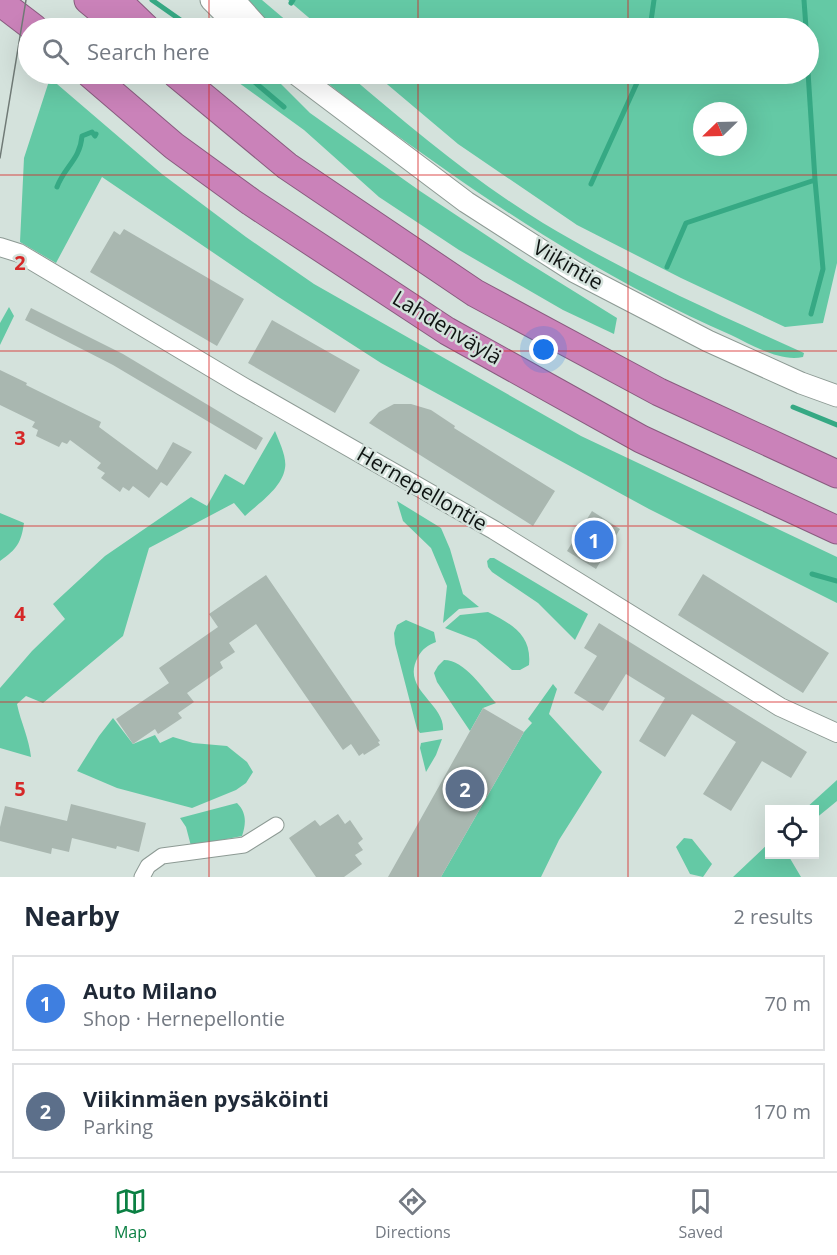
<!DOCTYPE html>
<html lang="en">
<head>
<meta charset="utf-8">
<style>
  :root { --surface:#fff; --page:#f6f6f7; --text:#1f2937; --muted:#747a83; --line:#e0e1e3; --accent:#0b8043 }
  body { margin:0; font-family:"Open Sans",sans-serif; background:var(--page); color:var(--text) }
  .controls { position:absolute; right:18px; bottom:18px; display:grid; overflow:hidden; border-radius:0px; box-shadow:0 6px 24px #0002 }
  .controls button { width:54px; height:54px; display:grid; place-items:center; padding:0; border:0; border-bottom:2px solid var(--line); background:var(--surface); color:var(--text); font:30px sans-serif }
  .compass { position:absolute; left:693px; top:102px; width:54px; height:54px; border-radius:50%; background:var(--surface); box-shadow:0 6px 24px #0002; rotate:247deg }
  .you { position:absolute; left:544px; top:350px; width:21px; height:21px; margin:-15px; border:4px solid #fff; border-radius:50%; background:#1a73e8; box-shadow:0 0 0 9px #1a73e833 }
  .badge { display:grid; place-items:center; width:39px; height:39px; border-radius:50%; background:var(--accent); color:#fff; font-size:20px; font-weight:700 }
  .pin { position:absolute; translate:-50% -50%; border:3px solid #fff; box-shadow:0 2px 6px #0006 }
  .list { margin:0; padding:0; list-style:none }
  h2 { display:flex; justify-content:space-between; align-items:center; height:78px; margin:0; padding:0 24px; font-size:26px }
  h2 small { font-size:20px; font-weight:400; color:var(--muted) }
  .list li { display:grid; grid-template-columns:39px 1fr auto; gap:18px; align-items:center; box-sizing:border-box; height:96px; margin:0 12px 12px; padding:0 12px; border:2px solid var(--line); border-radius:0px }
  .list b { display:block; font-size:22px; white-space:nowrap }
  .list p { margin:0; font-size:20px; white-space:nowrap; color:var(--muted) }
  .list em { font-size:20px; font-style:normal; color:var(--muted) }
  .icon { flex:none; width:33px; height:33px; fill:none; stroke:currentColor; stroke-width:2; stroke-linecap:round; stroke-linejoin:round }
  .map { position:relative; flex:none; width:837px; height:877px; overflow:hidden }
  .search { position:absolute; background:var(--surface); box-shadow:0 6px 24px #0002; left:18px; right:18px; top:18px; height:66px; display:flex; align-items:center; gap:15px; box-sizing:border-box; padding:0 21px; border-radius:33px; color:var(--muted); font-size:22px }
  .sheet { height:294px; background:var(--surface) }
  nav { display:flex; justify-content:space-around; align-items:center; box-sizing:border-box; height:84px; border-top:2px solid var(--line); background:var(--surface); font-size:16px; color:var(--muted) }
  nav a { display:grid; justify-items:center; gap:3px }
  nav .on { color:var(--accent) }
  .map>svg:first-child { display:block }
  .green { fill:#64c9a5; fill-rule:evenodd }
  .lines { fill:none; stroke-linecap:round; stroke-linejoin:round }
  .stream { stroke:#36a984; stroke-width:5 }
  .building { fill:#a9b7b0 }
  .minor-casing { stroke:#8d9a94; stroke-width:17 }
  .tertiary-casing { stroke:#8d9a94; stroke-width:20 }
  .secondary-casing { stroke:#8d9a94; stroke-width:23 }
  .motorway-casing { stroke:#895c7f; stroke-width:29 }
  .minor { stroke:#fff; stroke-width:15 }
  .tertiary { stroke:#fff; stroke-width:18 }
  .secondary { stroke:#fff; stroke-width:21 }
  .motorway { stroke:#ca82b9; stroke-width:27 }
  .tram { stroke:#707a76; stroke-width:1.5 }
  .grid { fill:none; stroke:#d62828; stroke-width:1.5; stroke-opacity:0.55 }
  .labels { text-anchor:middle; stroke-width:5; stroke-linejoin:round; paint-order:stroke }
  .street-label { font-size:21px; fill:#0f1412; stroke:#d4e2dc }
  .grid-label { font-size:20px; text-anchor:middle; font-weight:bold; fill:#d62828; stroke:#d4e2dc; stroke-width:5; stroke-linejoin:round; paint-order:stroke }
</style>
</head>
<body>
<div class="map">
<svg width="837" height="877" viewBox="0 0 837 877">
  <rect width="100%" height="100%" fill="#d4e2dc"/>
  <path class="green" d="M240,0h22l33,28h-28z
    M288,0h549v263l-14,60 -38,4 -104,-49 -104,-53 -119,-81 -83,-70h433v-46h-487zM702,111h36v36h-36z
    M235,74h32l7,3 36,36 110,78 105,70 92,57 -3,16 -51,-24 -104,-60 -80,-53 -75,-67 -69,-50z
    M316,74h32c62,53 125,106 195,149 83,50 172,90 261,130l-1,4c-24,5 -51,-12 -72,-22 -103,-45 -199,-104 -291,-169 -43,-30 -84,-60 -124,-92z
    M50,78l112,96 84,63 68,47 267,152 256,121v46l-188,-94 -268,-146 -104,-67 -175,-119 -46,86 -36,-21 4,-84z
    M9,307l5,9 -14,29v-22z
    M275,431c4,10 12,26 10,37 -3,20 -26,35 -40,48l-11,-13 -85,45 -26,88 -80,67 -17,-7 -9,8c4,19 12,34 14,53l-31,-9v-60l32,-37 33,-32 -12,-15 52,-48 86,-59 16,9 18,-32 19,11z
    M397,501l44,27 9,21 13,45 16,13 -20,2 -16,14 4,-37 -16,-38 -28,-27z
    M0,513l24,10c-3,20 -7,26 -24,38z
    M490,558h4l94,56 -13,26 -37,-37 -46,-31 -4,-5 -1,-6z
    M488,612c24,12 44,23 41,53l-9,5h-8l-36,-30 -31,-12 15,-13z
    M406,620l28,12 2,10c-8,3 -14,7 -18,15 -18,32 27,46 25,73l-23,3 -3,-4 -22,-85 -1,-11 3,-8z
    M444,660c21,0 39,29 52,43l-13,5 -13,23 -33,-49 -3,-9 4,-7z
    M553,684l4,5 -8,25 53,58 -43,68 -18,37h-100l83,-145 8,-9 -4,-4z
    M113,718l20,26 22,-9 5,8 13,-6 20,6 34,3 20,16 6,10 -7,11 -10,7 -44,18 -75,-20 -40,-17 22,-35z
    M442,739l-6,16 -10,17 -6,-24 1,-5z
    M837,780v21l-22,18 -1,-9 -9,-1z
    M237,803c10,10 9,21 5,33l-51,10 -5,-19 -6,-9z
    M684,838l8,1 20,25 -9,13 -13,-3 -14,-27z
    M769,843l1,11 18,1 13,22h-68z"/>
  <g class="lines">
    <path class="stream" d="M152,0l37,26
      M804,0l2,28
      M291,3l2,-3
      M188,27l5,-2 5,3
      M650,28l4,-28
      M245,74l39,33
      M591,184l50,-110
      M57,187c8,-21 23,-27 25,-51l10,-4 3,4 1,-2
      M667,267l19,-44 129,-43 -7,-108
      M811,314l12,-45 -8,-89
      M793,407l44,18
      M812,574l25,7"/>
  </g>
  <path class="building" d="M124,229l120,70 -27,47 -127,-74 24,-41 6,4z
    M31,308l92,46 140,84 -7,12 -143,-85 -88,-45z
    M272,320l88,50 -25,43 -87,-50z
    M0,370l27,13 -1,2 75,37 -2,5 58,43 16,-28 19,10 -25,34 -6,-4 -12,16 -16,-12 -4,5 -6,-4 -3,5 -19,-14 4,-5 -8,-5 4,-5 -31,-23 -3,4 -5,-2 -3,5 -23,-11 2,-6 -6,-3 3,-5 -35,-17z
    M394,404h17l20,6 24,16 -1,2 101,63 -22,35 -164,-103 10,-11z
    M592,511l28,18 -24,40 -29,-18z
    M703,574l126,79 -26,40 -125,-78z
    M266,575l114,166 -2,1 2,3 -16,10 -1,-2 -4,3 -8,-12 -8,6 -87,-126 -27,19 6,9 -15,10 3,6 -36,25 7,9 -16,11 4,5 -24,16 -3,-5 -22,15 -17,-25 53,-36 -10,-15 59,-41 -9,-13z
    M599,623l208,129 -16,26 -29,-17 -31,50 -28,-17 33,-52 -44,-28 -27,43 -26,-16 26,-43 -39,-24 -23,37 -29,-18 23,-37 -13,-8z
    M483,708l41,24 -83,145h-53z
    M71,804l75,19 -7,29 -22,-6 -1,3 -44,-11 -3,14 -17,-4 -1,6 -51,-13v-14l5,-21 62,15z
    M338,814l7,10 5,-4 13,19 -5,4 5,7 -8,5 7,9 -18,13h-28l-27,-39 26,-18 5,6z"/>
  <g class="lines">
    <defs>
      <path id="minor" d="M142,877l6,-11 14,-10 82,-11 32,-20"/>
      <path id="tertiary" d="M0,247l19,6 223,133 252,144 286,177 57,26"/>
      <path id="secondary" d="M211,0l28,28
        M234,0l25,28
        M296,74l170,128 109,70 133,69 93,42 36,13"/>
      <path id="motorway" d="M88,0l34,28
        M117,0l29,28
        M0,2l34,26
        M90,74l84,72 77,56 196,129 194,108 196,91
        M176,74l111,92 188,127 184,99 178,82"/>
    </defs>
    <use href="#minor" class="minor-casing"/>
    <use href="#tertiary" class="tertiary-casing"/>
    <use href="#secondary" class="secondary-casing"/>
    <use href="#motorway" class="motorway-casing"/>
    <use href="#minor" class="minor"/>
    <use href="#tertiary" class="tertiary"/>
    <use href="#secondary" class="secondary"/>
    <use href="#motorway" class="motorway"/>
    <path class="tram" d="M0,158l26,-158"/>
  </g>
  <path class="grid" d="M209,0v28M418,0v28M628,0v28M209,74v803M418,74v803M628,74v803M0,175h837M0,351h837M0,526h837M0,702h837"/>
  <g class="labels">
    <g class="street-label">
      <text transform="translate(568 265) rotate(30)" y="7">Viikintie</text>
      <text transform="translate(447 328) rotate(31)" y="7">Lahdenväylä</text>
      <text transform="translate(422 489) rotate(30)" y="7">Hernepellontie</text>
    </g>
  </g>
  <g class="grid-label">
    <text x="20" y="270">2</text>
    <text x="20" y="445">3</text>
    <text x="20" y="621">4</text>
    <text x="20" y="796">5</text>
  </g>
</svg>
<div class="controls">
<button><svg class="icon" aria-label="locate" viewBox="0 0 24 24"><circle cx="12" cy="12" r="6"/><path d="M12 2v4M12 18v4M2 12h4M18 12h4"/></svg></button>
</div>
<svg class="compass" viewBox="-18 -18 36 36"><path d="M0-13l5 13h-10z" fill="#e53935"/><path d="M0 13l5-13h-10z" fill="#747a83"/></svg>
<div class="you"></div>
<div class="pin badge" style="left:594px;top:540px;background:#3f7fe0">1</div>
<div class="pin badge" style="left:465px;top:789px;background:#5c6f8a">2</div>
<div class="search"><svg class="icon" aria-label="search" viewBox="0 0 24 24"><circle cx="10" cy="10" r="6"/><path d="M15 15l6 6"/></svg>Search here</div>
</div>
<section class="sheet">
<h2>Nearby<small>2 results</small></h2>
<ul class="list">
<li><span class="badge" style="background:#3f7fe0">1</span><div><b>Auto Milano</b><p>Shop · Hernepellontie</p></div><em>70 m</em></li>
<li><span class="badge" style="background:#5c6f8a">2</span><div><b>Viikinmäen pysäköinti</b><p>Parking</p></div><em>170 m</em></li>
</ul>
</section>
<nav>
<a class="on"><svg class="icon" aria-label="map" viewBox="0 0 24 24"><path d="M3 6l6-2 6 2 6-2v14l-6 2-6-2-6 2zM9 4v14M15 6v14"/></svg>Map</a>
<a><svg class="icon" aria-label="directions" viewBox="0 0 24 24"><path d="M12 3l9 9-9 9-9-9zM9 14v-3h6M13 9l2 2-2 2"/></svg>Directions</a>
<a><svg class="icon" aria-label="saved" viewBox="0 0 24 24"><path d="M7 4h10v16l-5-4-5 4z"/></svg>Saved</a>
</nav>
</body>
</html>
